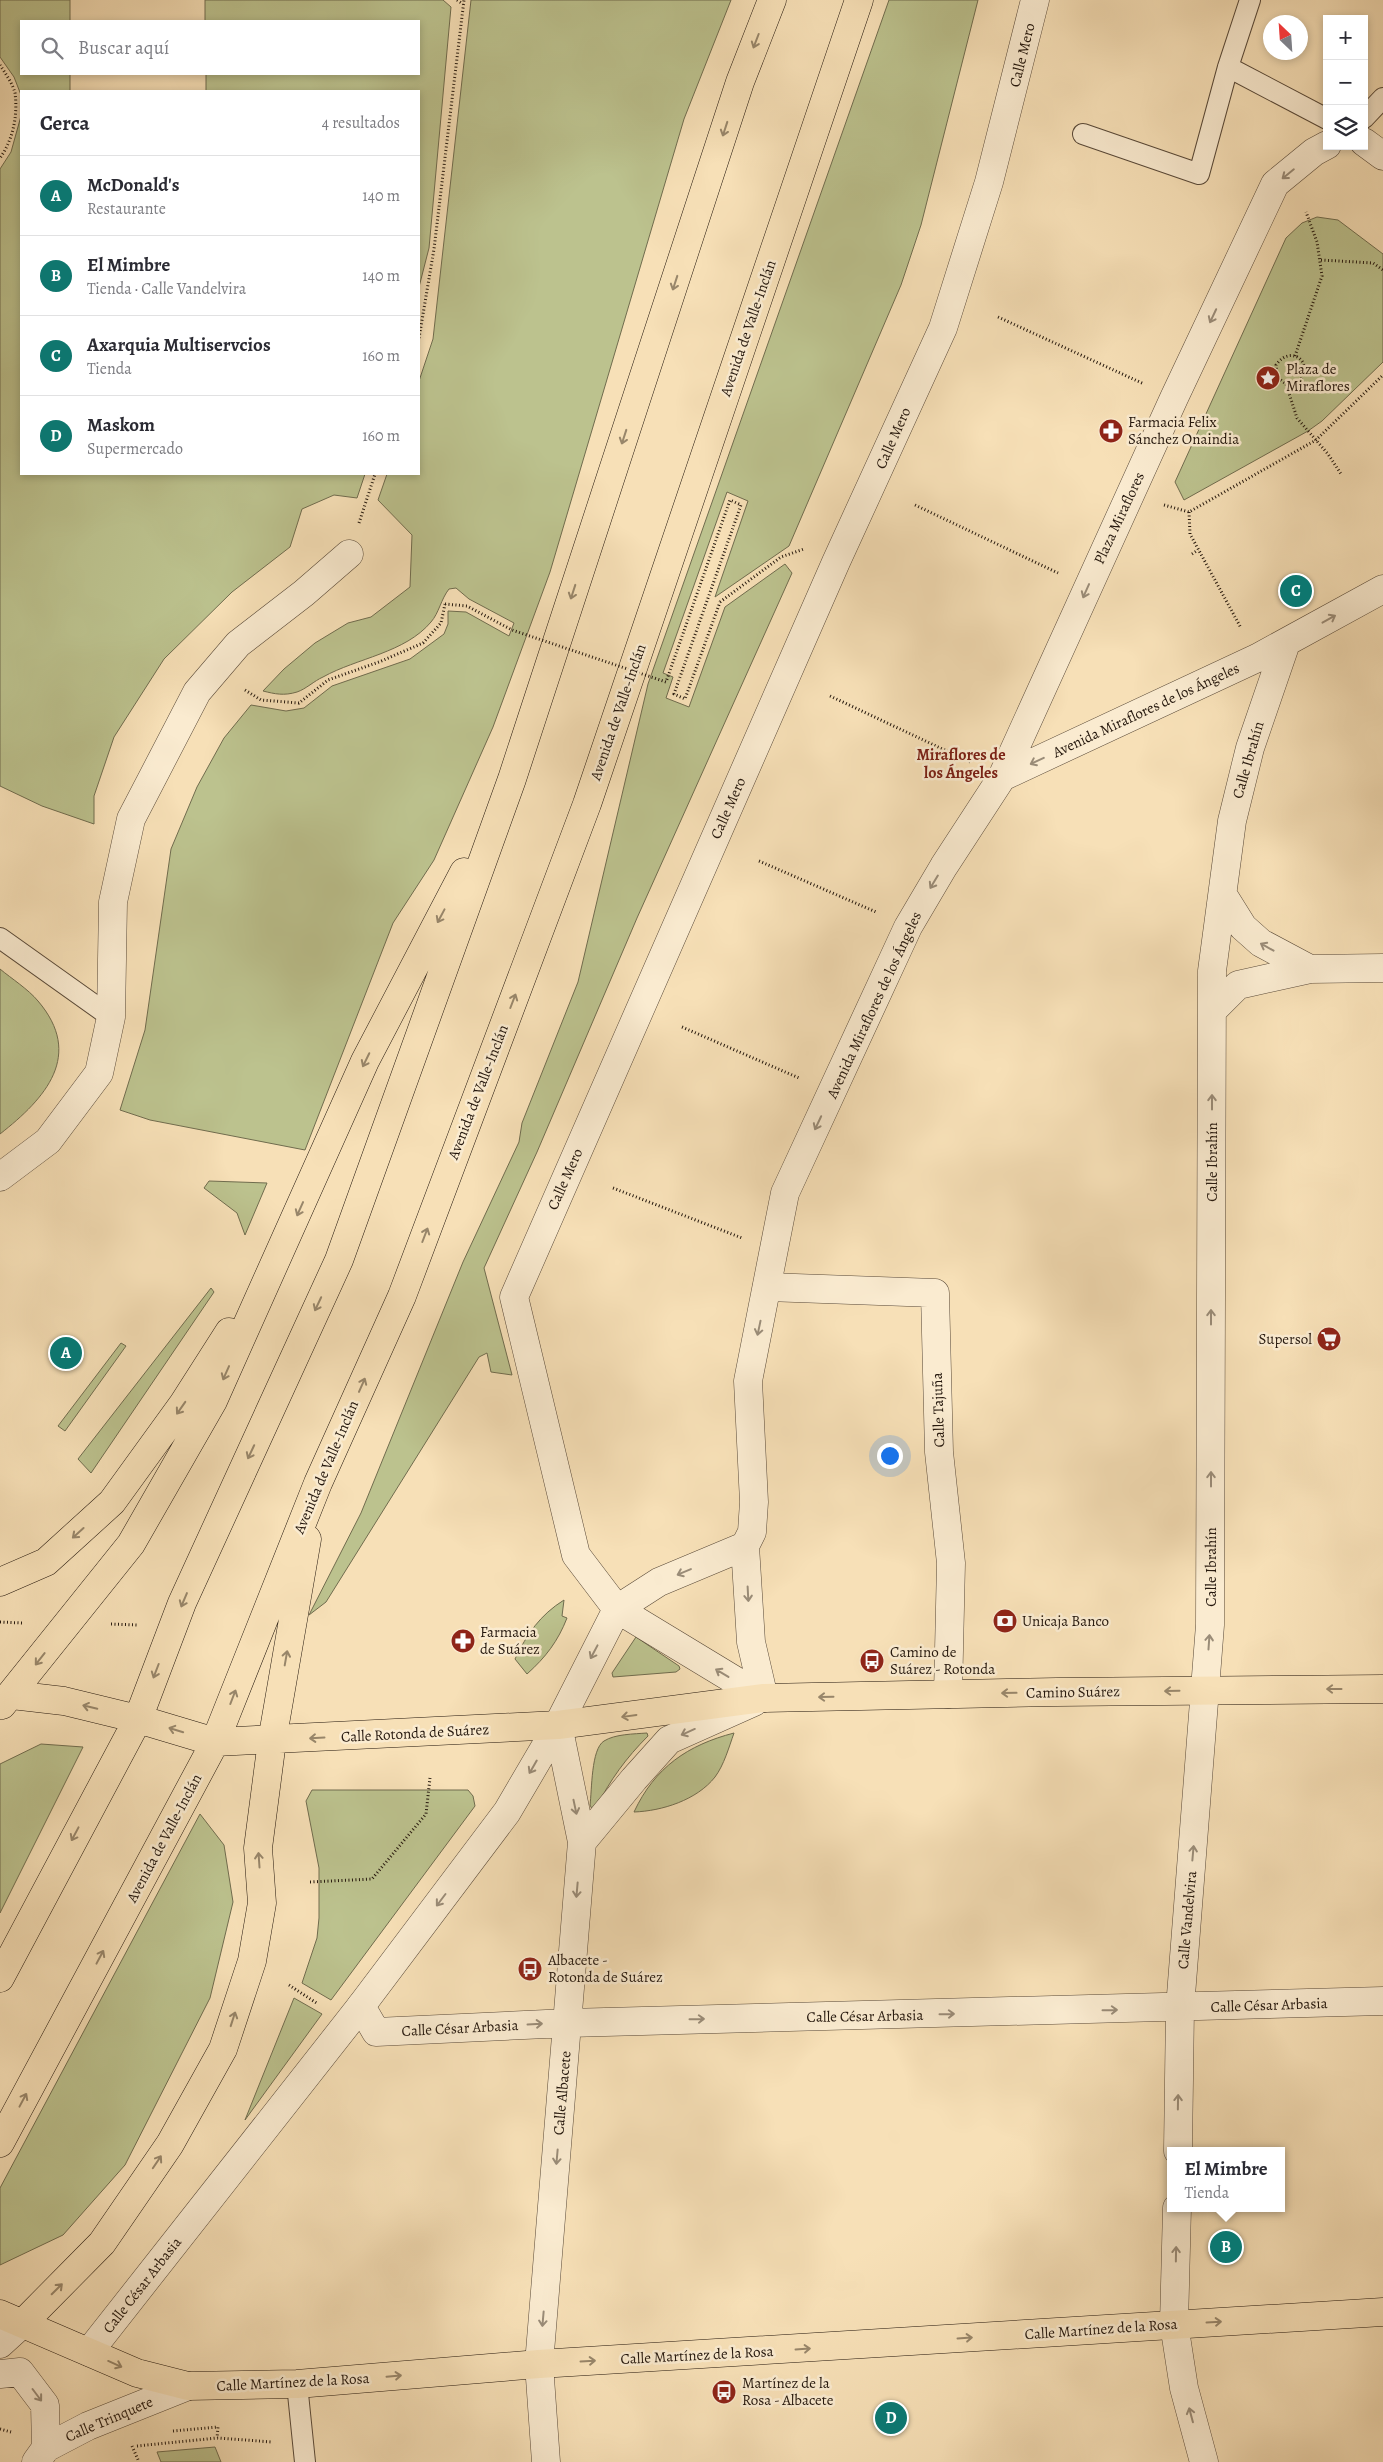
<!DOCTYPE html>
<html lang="es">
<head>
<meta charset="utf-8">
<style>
  :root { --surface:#fff; --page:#f2f2f3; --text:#2b2b33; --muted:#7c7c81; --line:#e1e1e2; --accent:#0f766e }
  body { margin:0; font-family:Alegreya,serif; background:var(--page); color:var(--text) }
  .controls { position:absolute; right:15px; top:15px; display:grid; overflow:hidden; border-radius:0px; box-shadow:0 2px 8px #0003 }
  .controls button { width:45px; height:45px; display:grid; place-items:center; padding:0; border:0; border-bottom:1px solid var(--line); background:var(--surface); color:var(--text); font:25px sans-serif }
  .compass { position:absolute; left:1263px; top:15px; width:45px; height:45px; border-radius:50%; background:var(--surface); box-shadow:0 2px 8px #0003; rotate:335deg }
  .you { position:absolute; left:889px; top:1455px; width:18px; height:18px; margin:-12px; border:4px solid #fff; border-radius:50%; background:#1a73e8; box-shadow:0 0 0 8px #1a73e833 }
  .badge { display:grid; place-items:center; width:32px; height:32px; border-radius:50%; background:var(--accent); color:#fff; font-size:16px; font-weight:700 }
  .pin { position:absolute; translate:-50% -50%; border:2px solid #fff; box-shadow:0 1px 5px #0006 }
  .popup { position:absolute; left:1167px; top:2147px; width:118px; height:65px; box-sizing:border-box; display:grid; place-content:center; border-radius:0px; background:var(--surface); filter:drop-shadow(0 1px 4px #0005); font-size:16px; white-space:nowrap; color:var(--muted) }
  .popup b { font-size:19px; color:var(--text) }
  .popup::after { content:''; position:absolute; left:50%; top:100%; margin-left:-10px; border:10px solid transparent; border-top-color:var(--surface) }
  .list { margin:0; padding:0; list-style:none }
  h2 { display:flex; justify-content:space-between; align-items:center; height:65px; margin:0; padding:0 20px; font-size:21px }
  h2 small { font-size:16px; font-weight:400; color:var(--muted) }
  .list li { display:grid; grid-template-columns:32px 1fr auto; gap:15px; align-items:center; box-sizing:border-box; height:80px; padding:0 20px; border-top:1px solid var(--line) }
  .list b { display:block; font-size:19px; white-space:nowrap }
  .list p { margin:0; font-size:16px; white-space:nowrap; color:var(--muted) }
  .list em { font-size:16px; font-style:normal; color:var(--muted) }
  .icon { flex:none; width:28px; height:28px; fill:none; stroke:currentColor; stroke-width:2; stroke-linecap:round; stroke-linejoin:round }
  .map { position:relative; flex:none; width:1383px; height:2462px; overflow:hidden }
  .search { position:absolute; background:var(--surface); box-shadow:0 2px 8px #0003; left:20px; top:20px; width:400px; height:55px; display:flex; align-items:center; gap:12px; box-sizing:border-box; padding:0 18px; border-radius:0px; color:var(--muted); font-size:19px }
  .panel { position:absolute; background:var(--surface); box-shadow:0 2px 8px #0003; left:20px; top:90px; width:400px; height:385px; border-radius:0px }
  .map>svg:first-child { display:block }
  .green { fill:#bcc28e; stroke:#706c4e }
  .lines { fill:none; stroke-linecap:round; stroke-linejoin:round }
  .service-casing { stroke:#594938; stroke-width:22 }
  .pedestrian-casing { stroke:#594938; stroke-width:29 }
  .minor-casing { stroke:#594938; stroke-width:29 }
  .tertiary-casing { stroke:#594938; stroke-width:29 }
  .primary-casing { stroke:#24170d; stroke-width:29 }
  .path { stroke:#24170d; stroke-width:3; stroke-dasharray:1 2.5; stroke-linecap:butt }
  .service { stroke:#faebd0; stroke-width:20 }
  .pedestrian { stroke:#faebd0; stroke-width:28 }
  .minor { stroke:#faebd0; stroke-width:28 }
  .tertiary { stroke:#faebd0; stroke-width:28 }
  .primary { stroke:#f7e0b7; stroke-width:28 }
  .path-bridge { stroke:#24170d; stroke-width:3; stroke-dasharray:1 2.5; stroke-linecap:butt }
  .oneway { stroke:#98866a }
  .oneway2 { stroke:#9a8c78 }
  .labels { text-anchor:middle; stroke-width:5; stroke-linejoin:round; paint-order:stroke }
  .street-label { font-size:15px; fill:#24170d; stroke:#faebd0 }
  .poi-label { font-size:15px; fill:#24170d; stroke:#faebd0; text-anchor:start }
  .neighbourhood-label { font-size:16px; font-weight:bold; fill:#7a1f14; stroke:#faebd0 }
</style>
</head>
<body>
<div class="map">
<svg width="1383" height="2462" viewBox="0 0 1383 2462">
  <rect width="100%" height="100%" fill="#f7e0b7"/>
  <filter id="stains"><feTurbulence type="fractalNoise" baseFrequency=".004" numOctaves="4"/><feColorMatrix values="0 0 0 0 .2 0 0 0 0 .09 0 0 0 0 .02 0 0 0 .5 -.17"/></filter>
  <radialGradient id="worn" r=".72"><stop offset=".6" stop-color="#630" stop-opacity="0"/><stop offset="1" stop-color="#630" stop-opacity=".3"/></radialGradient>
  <path class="green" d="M0,0h70v21h-49v53h49v17h-49v4l-7,-18 -14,-20z
    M205,0h238l8,7 -22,241 -10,39v-196h-213v-17h213v-53h-214z
    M471,0h260l-47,119 -134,453 -57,155 -59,133 -41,63 -88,227 -155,-30 -30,-10 25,-80 26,-181 26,-62 27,-49 27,-33 35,6 18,-3 28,-22 78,-27 34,-25 4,-10v-13l18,1 43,24 5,-13 -45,-24 -13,-11 -7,1c-8,10 -10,24 -18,33 -26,31 -74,36 -108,55 -9,4 -17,12 -26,15 -13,4 -22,2 -34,-1l21,-22 31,-26 33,-20 23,-6 39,-30 2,-52 -34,-35 9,-26h32v-93l14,-42z
    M889,0h89l-57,225 -20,60 -112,261 -74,51 33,-96 -21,-9 -64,181 10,4 -7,21 23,9 36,-100 60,-43 7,9 -155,345 -100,234 -53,116 28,107 -21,-3 -4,-19 -8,4 -153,245 -17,13 52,-102 102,-251 56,-120 3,-19 56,-141 70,-298z
    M21,116v358h344l-8,24 -23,-3 -32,14 -12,38 -58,45 -68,67 -50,78 -20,59v28l-52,-18 -42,-20v-617l11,-17z
    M1317,217l21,3 45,34v108l-61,59 -14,10 -124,69 -9,-18 111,-244 16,-15z
    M0,969c12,10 28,20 38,32 46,54 8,97 -38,133z
    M209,1181l58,2 -22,52 -8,-22 -33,-25z
    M211,1288l3,4 -123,181 -13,-14z
    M121,1343l5,3 -61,85 -7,-5z
    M564,1600l-2,16 5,2c-9,23 -21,39 -40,56l-12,-15c12,-25 25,-44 49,-59z
    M636,1637l43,29 1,3 -4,3 -63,5 -1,-4z
    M647,1733l1,3c-22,22 -38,44 -52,72l-4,1 -2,-4c2,-15 1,-56 14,-64 11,-7 30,-7 43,-8z
    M734,1733c-5,14 -10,32 -19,44 -18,23 -53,34 -81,35 21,-45 54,-67 100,-79z
    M41,1744l42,3 -83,166v-149z
    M312,1790h156l5,6 2,10 -144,194 -29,-17 15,-45 2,-20v-50l-13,-67z
    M200,1814l24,31 9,57 -23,96 -85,167 -62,70 -63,30v-77z
    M294,1998l28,16 -77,106z
    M215,2447l6,15h-60l-4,-10z"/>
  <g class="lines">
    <defs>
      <path id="service" d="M1228,67l99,52
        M1364,118l19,-20
        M1083,134l116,40 29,-107 22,-67
        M0,938l111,79
        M297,2384l8,78"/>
      <path id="pedestrian" d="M767,1287l168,6 4,159 12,111 -3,131
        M89,2352l272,-346"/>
      <path id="minor" d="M1364,142l19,14
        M1002,777l172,-379 101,-214 39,-32 13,-7
        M1223,895l20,32 18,16 49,26
        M1212,1011l26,-26 72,-16 73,-1
        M0,1177l48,-36 51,-68 12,-56 2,-115 18,-83 66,-127 41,-48 66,-51 45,-39
        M745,1546l-86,36 -42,27 -59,116 -51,87 -146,194 15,26 192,-9 815,-22
        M745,1546l7,-14 2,-30 -6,-121 37,-188 123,-266 36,-61 58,-89 255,-119 126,-69
        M745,1546l6,96 13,56
        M764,1698l-147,-89 -41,-54 -62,-258 322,-735 107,-234 46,-146 46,-182
        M582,1842l52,-63 35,-39 85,-38
        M1178,2151l2,-143 30,-383 2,-654 20,-150 18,-73 36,-105
        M1177,2208l-3,116 10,64 20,74
        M0,2374l20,-2 25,33 1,43
        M36,2462l10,-14 42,-22 100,-40
        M546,2462l-7,-98 43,-522 -24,-117"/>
      <path id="tertiary" d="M0,2344l23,-21"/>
      <path id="primary" d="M0,1582l46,-20 66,-60 71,-98 46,-72
        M12,1695l52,6 74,18 77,23 343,-17 206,-27 293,-6 326,-3
        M2,1705l129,-161 82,-143 152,-340 99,-189
        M0,1978l138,-259 44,-116 157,-343 173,-481 228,-697 32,-82
        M0,2143l215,-401 103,-259 84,-187 185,-492 272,-804
        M0,2314l137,59 51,13 109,-2 242,-20 844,-52
        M23,2323l79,-80 68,-99 53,-95 29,-88 10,-58 -4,-55 14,-107 35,-202"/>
    </defs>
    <use href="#service" class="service-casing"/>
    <use href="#pedestrian" class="pedestrian-casing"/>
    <use href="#minor" class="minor-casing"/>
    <use href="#tertiary" class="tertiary-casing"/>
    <use href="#primary" class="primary-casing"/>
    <path class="path" d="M457,0l6,4
      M0,65c5,8 13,19 15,28 3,22 -2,47 -15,65
      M1321,260l52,3 10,7
      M998,317l146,67
      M419,338l15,-89 30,-249
      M1295,356l27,-80 -5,-34 -11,-30
      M1286,384h10c22,-18 -4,-42 -20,-19l1,12 9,7 11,34 31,36 13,20
      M915,505l143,68
      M1164,505l25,7 127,-72 67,-65
      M1189,512l1,22 51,94
      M359,523l16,-49
      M1192,554l6,-4
      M720,602l61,-45 23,-8
      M245,690l16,10 38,3 29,-23 51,-18 44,-19 18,-20 4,-19
      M830,696l140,66
      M759,861l117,51
      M682,1027l117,51
      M613,1188l129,50
      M0,1622l22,1
      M111,1624l26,1
      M310,1882l62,-3 54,-65 4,-36
      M289,1985l29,19
      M0,2429l11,3
      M173,2431l45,-4 -1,11
      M132,2446l7,16
      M137,2446l80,-8 55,4"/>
    <use href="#service" class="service"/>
    <use href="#pedestrian" class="pedestrian"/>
    <use href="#minor" class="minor"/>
    <use href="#tertiary" class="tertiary"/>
    <use href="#primary" class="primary"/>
    <path class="path-bridge" d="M445,604l22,2 45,24 154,52 64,-182 11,5 -67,189 11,5 35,-97"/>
  </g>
  <defs><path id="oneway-shaft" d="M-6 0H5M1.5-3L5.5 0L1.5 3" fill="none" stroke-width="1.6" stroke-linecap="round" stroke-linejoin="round" transform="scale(1.25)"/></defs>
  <g class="oneway">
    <use href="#oneway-shaft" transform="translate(756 41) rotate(111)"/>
    <use href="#oneway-shaft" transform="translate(725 129) rotate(108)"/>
    <use href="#oneway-shaft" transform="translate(675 283) rotate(108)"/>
    <use href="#oneway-shaft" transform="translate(624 437) rotate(108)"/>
    <use href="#oneway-shaft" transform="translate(573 592) rotate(108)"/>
    <use href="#oneway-shaft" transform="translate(441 916) rotate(118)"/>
    <use href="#oneway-shaft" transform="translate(513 1001) rotate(-69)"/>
    <use href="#oneway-shaft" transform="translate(366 1060) rotate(116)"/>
    <use href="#oneway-shaft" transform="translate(300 1209) rotate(114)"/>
    <use href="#oneway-shaft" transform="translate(425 1235) rotate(-69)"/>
    <use href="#oneway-shaft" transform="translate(318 1304) rotate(115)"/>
    <use href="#oneway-shaft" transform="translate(226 1373) rotate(114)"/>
    <use href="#oneway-shaft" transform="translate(362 1385) rotate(-66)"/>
    <use href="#oneway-shaft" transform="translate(181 1408) rotate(125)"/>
    <use href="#oneway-shaft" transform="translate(251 1452) rotate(115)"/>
    <use href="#oneway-shaft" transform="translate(78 1533) rotate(138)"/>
    <use href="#oneway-shaft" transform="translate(184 1600) rotate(113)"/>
    <use href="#oneway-shaft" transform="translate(286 1658) rotate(-80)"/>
    <use href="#oneway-shaft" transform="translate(40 1659) rotate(128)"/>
    <use href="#oneway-shaft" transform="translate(156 1671) rotate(111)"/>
    <use href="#oneway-shaft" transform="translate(1334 1689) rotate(180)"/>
    <use href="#oneway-shaft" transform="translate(1172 1691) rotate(179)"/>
    <use href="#oneway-shaft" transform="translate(1009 1693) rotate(179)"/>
    <use href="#oneway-shaft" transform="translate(233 1697) rotate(-69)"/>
    <use href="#oneway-shaft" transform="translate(826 1697) rotate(179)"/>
    <use href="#oneway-shaft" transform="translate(90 1707) rotate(-167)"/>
    <use href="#oneway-shaft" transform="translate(629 1716) rotate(172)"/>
    <use href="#oneway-shaft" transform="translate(176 1730) rotate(-163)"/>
    <use href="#oneway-shaft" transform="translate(317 1738) rotate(177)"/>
    <use href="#oneway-shaft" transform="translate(75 1834) rotate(118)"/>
    <use href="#oneway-shaft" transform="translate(259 1860) rotate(-94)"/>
    <use href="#oneway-shaft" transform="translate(100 1957) rotate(-62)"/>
    <use href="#oneway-shaft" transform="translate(233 2019) rotate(-72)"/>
    <use href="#oneway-shaft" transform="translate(23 2100) rotate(-62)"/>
    <use href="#oneway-shaft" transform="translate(157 2162) rotate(-56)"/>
    <use href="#oneway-shaft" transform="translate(57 2289) rotate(-45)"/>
    <use href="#oneway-shaft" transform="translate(1214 2322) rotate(-3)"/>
    <use href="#oneway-shaft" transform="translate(965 2338) rotate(-4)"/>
    <use href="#oneway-shaft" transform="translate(803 2349) rotate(-4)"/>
    <use href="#oneway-shaft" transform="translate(588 2361) rotate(-3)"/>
    <use href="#oneway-shaft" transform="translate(115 2364) rotate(24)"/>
    <use href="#oneway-shaft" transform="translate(394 2376) rotate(-5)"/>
  </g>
  <g class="oneway2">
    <use href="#oneway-shaft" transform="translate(1288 174) rotate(141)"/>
    <use href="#oneway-shaft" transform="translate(1213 316) rotate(115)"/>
    <use href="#oneway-shaft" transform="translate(1086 591) rotate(114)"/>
    <use href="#oneway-shaft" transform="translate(1329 619) rotate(-29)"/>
    <use href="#oneway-shaft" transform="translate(1037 761) rotate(155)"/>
    <use href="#oneway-shaft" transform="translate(934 882) rotate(121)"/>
    <use href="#oneway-shaft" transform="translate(1267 947) rotate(-151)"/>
    <use href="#oneway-shaft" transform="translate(1212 1102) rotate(-90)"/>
    <use href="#oneway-shaft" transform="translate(818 1123) rotate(115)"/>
    <use href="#oneway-shaft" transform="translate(1211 1317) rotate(-90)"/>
    <use href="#oneway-shaft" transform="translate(759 1328) rotate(102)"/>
    <use href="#oneway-shaft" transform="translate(1211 1479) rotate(-90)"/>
    <use href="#oneway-shaft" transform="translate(684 1572) rotate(157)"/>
    <use href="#oneway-shaft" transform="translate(748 1594) rotate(87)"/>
    <use href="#oneway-shaft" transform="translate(1209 1642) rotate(-86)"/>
    <use href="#oneway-shaft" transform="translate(594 1652) rotate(118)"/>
    <use href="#oneway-shaft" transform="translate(722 1673) rotate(-149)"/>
    <use href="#oneway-shaft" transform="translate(688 1732) rotate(156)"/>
    <use href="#oneway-shaft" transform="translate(533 1767) rotate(120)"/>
    <use href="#oneway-shaft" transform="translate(575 1807) rotate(78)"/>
    <use href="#oneway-shaft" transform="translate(1193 1853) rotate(-85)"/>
    <use href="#oneway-shaft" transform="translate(577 1890) rotate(95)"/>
    <use href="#oneway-shaft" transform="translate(441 1900) rotate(127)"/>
    <use href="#oneway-shaft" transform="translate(1110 2010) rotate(-1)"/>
    <use href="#oneway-shaft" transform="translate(947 2014) rotate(-1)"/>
    <use href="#oneway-shaft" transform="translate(697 2019) rotate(-1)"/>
    <use href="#oneway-shaft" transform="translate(535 2024) rotate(-3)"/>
    <use href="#oneway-shaft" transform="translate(1178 2102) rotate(-89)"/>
    <use href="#oneway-shaft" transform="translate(557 2157) rotate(95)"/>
    <use href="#oneway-shaft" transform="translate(1176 2254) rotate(-89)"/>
    <use href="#oneway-shaft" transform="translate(543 2319) rotate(95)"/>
    <use href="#oneway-shaft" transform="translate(37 2395) rotate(53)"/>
    <use href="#oneway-shaft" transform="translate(1191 2415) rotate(-105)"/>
  </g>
  <defs>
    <symbol id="sight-disc" viewBox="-11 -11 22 22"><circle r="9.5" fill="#8f2418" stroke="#faebd0"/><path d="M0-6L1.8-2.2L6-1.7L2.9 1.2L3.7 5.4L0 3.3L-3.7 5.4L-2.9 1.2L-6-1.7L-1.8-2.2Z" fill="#fff"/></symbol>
    <symbol id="pharmacy-disc" viewBox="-11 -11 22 22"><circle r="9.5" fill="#8f2418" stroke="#faebd0"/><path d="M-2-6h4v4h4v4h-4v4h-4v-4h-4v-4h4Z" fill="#fff"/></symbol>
    <symbol id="supermarket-disc" viewBox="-11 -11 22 22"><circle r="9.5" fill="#8f2418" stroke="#faebd0"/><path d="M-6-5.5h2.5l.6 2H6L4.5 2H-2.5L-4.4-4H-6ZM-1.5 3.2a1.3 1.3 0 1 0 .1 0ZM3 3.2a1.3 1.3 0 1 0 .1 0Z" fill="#fff"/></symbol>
    <symbol id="bank-disc" viewBox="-11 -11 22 22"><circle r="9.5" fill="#8f2418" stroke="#faebd0"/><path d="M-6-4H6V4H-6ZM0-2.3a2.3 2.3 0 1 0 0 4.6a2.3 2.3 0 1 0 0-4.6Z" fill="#fff"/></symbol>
    <symbol id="bus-disc" viewBox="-11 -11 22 22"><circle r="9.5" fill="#8f2418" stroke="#faebd0"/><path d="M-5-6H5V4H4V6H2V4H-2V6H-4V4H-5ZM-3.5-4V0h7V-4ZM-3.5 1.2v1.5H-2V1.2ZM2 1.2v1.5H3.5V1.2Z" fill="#fff"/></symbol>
  </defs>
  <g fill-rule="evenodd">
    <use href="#sight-disc" x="1254" y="364" width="28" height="28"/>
    <use href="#pharmacy-disc" x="1097" y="417" width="28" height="28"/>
    <use href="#supermarket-disc" x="1315" y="1325" width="28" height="28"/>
    <use href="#bank-disc" x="991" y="1607" width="28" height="28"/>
    <use href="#pharmacy-disc" x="449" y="1627" width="28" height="28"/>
    <use href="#bus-disc" x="858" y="1647" width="28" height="28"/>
    <use href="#bus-disc" x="516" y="1955" width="28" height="28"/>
    <use href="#bus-disc" x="710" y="2378" width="28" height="28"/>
  </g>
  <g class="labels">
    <g class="street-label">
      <text transform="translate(1022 55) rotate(-76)" y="5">Calle Mero</text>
      <text transform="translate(748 328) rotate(-71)" y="5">Avenida de Valle-Inclán</text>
      <text transform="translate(893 438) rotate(-66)" y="5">Calle Mero</text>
      <text transform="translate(1119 518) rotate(-65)" y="5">Plaza Miraflores</text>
      <text transform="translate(1146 710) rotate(-25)" y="5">Avenida Miraflores de los Ángeles</text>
      <text transform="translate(618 712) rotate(-71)" y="5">Avenida de Valle-Inclán</text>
      <text transform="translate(1248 760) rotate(-74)" y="5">Calle Ibrahín</text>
      <text transform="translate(728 808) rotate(-66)" y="5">Calle Mero</text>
      <text transform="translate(874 1005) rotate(-65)" y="5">Avenida Miraflores de los Ángeles</text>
      <text transform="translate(478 1092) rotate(-69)" y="5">Avenida de Valle-Inclán</text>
      <text transform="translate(1212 1162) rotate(-90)" y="5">Calle Ibrahín</text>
      <text transform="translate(565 1179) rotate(-66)" y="5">Calle Mero</text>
      <text transform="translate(938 1410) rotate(-92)" y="5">Calle Tajuña</text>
      <text transform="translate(326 1467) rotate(-67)" y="5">Avenida de Valle-Inclán</text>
      <text transform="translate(1211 1567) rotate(-90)" y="5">Calle Ibrahín</text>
      <text transform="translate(1073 1692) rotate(-1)" y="5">Camino Suárez</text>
      <text transform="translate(415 1733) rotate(-3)" y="5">Calle Rotonda de Suárez</text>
      <text transform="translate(164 1838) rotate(-62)" y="5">Avenida de Valle-Inclán</text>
      <text transform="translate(1187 1920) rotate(-85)" y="5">Calle Vandelvira</text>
      <text transform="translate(1269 2005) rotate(-2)" y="5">Calle César Arbasia</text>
      <text transform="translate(865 2016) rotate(-1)" y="5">Calle César Arbasia</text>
      <text transform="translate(460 2028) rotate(-3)" y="5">Calle César Arbasia</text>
      <text transform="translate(562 2093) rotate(-85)" y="5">Calle Albacete</text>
      <text transform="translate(142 2285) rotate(-52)" y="5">Calle César Arbasia</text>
      <text transform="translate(1101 2329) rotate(-4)" y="5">Calle Martínez de la Rosa</text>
      <text transform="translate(697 2355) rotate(-3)" y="5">Calle Martínez de la Rosa</text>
      <text transform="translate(293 2382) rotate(-3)" y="5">Calle Martínez de la Rosa</text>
      <text transform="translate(109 2419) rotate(-23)" y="5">Calle Trinquete</text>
    </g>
    <g class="poi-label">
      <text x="1286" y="374">Plaza de<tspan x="1286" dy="17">Miraflores</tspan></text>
      <text x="1128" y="427">Farmacia Felix<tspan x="1128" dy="17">Sánchez Onaindia</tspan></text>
      <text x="1312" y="1344" text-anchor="end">Supersol</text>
      <text x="1022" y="1626">Unicaja Banco</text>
      <text x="480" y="1637">Farmacia<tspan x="480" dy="17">de Suárez</tspan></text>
      <text x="890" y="1657">Camino de<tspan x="890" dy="17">Suárez - Rotonda</tspan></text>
      <text x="548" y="1965">Albacete -<tspan x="548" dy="17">Rotonda de Suárez</tspan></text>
      <text x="742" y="2388">Martínez de la<tspan x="742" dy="17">Rosa - Albacete</tspan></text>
    </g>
    <g class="neighbourhood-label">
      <text x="961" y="760">Miraflores de<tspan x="961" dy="18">los Ángeles</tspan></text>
    </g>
  </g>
  <rect width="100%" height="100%" filter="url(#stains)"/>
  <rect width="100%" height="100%" fill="url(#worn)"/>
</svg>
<div class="controls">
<button>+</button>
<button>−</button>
<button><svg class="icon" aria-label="layers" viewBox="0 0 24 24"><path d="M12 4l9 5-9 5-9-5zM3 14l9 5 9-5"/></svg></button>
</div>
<svg class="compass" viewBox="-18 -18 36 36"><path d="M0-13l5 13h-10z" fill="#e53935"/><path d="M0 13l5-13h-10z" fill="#7c7c81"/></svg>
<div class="you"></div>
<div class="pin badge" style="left:66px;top:1353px">A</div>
<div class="pin badge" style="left:1226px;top:2247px">B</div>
<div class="popup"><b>El Mimbre</b>Tienda</div>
<div class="pin badge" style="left:1296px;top:591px">C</div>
<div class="pin badge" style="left:891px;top:2418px">D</div>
<div class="search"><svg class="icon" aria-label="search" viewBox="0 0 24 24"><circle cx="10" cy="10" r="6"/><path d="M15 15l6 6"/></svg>Buscar aquí</div>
<section class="panel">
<h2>Cerca<small>4 resultados</small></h2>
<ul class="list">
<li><span class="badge">A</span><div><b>McDonald's</b><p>Restaurante</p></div><em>140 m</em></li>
<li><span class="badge">B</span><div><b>El Mimbre</b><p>Tienda · Calle Vandelvira</p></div><em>140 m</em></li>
<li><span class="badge">C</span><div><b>Axarquia Multiservcios</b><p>Tienda</p></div><em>160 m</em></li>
<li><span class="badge">D</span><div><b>Maskom</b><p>Supermercado</p></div><em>160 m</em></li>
</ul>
</section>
</div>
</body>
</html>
